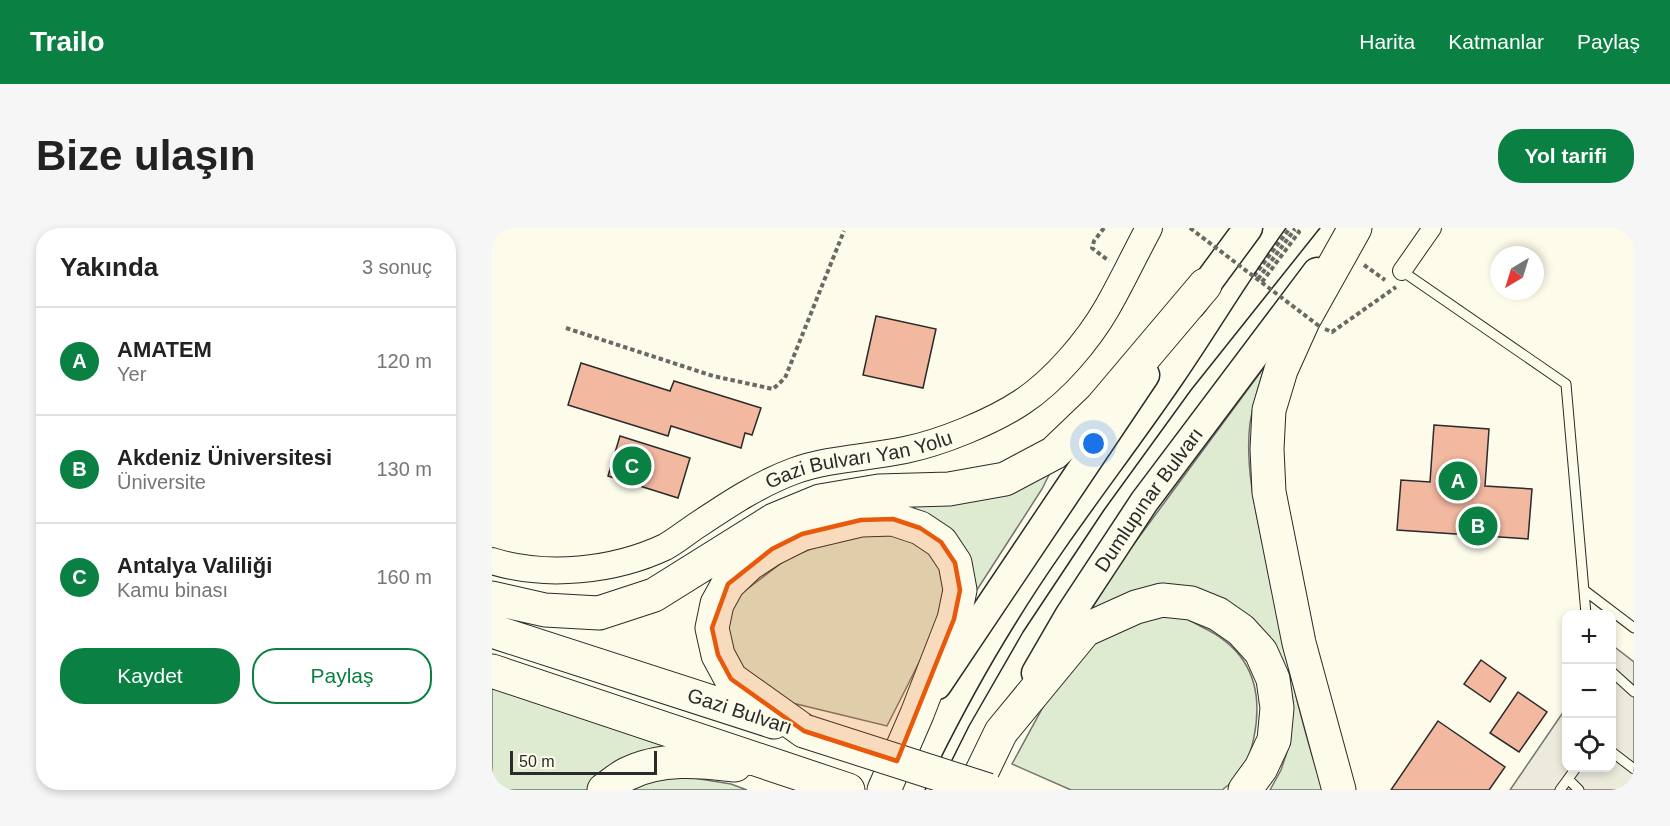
<!DOCTYPE html>
<html lang="tr">
<head>
<meta charset="utf-8">
<style>
  :root { --surface:#fff; --page:#f6f6f6; --text:#222; --muted:#767676; --line:#e0e0e0; --accent:#0b8043 }
  body { margin:0; font-family:Helvetica,sans-serif; background:var(--page); color:var(--text) }
  .controls { position:absolute; right:18px; bottom:18px; display:grid; overflow:hidden; border-radius:12px; box-shadow:0 3px 9px #0003 }
  .controls button { width:54px; height:54px; display:grid; place-items:center; padding:0; border:0; border-bottom:2px solid var(--line); background:var(--surface); color:var(--text); font:30px sans-serif }
  .compass { position:absolute; left:998px; top:18px; width:54px; height:54px; border-radius:50%; background:var(--surface); box-shadow:0 3px 9px #0003; rotate:218deg }
  .scale { position:absolute; left:18px; bottom:15px; width:147px; box-sizing:border-box; padding-left:6px; border:3px solid #2b2b2b; border-top:0; font-size:16px; line-height:21px; white-space:nowrap; color:#2b2b2b; -webkit-text-stroke:4px #fdfbea; paint-order:stroke }
  .you { position:absolute; left:602px; top:216px; width:21px; height:21px; margin:-15px; border:4px solid #fff; border-radius:50%; background:#1a73e8; box-shadow:0 0 0 9px #1a73e833 }
  .badge { display:grid; place-items:center; width:39px; height:39px; border-radius:50%; background:var(--accent); color:#fff; font-size:20px; font-weight:700 }
  .pin { position:absolute; translate:-50% -50%; border:3px solid #fff; box-shadow:0 2px 6px #0006 }
  .list { margin:0; padding:0; list-style:none }
  h2 { display:flex; justify-content:space-between; align-items:center; height:78px; margin:0; padding:0 24px; font-size:26px }
  h2 small { font-size:20px; font-weight:400; color:var(--muted) }
  .list li { display:grid; grid-template-columns:39px 1fr auto; gap:18px; align-items:center; box-sizing:border-box; height:108px; padding:0 24px; border-top:2px solid var(--line) }
  .list b { display:block; font-size:22px; white-space:nowrap }
  .list p { margin:0; font-size:20px; white-space:nowrap; color:var(--muted) }
  .list em { font-size:20px; font-style:normal; color:var(--muted) }
  .actions { display:flex; gap:12px; padding:18px 24px }
  .actions a { flex:1; padding:14px 0; border:2px solid var(--accent); border-radius:24px; text-align:center; font-size:21px; color:var(--accent) }
  .actions .main { background:var(--accent); color:#fff }
  .icon { flex:none; width:33px; height:33px; fill:none; stroke:currentColor; stroke-width:2; stroke-linecap:round; stroke-linejoin:round }
  .map { position:relative; flex:none; width:1142px; height:562px; overflow:hidden; border-radius:24px }
  header { display:flex; align-items:center; gap:36px; box-sizing:border-box; height:84px; padding:0 30px; background:var(--accent); color:#fff }
  header strong { font-size:28px }
  nav { display:flex; gap:33px; margin-inline-start:auto; font-size:21px }
  .intro { display:flex; align-items:center; justify-content:space-between; box-sizing:border-box; height:144px; padding:0 36px }
  h1 { margin:0; font-size:42px }
  .button { padding:15px 27px; border-radius:24px; background:var(--accent); color:#fff; font-size:21px; font-weight:700 }
  main { display:flex; gap:36px; padding:0 36px }
  aside { flex:1; background:var(--surface); border-radius:24px; box-shadow:0 3px 9px #0003 }
  .map>svg:first-child { display:block }
  .green { fill:#deebd1; stroke:#74746e; stroke-width:1.5 }
  .parking { fill:#eceadb; stroke:#74746e; stroke-width:1.5 }
  .building { fill:#f2b8a0; stroke:#2b2b2b; stroke-width:1.5 }
  .lines { fill:none; stroke-linecap:round; stroke-linejoin:round }
  .lane-casing { stroke:#2b2b2b; stroke-width:11 }
  .street-casing { stroke:#2b2b2b; stroke-width:20 }
  .secondary-casing { stroke:#2b2b2b; stroke-width:28 }
  .primary-casing { stroke:#2b2b2b; stroke-width:31 }
  .highway-casing { stroke:#2b2b2b; stroke-width:35 }
  .path { stroke:#6a6964; stroke-width:4; stroke-dasharray:4.5 3; stroke-linecap:butt }
  .lane { stroke:#fdfbea; stroke-width:9 }
  .street { stroke:#fdfbea; stroke-width:18 }
  .secondary { stroke:#fdfbea; stroke-width:26 }
  .primary { stroke:#fdfbea; stroke-width:28 }
  .highway { stroke:#fdfbea; stroke-width:33 }
  .tram { stroke:#2b2b2b; stroke-width:1.5 }
  .highway-bridge-casing { stroke:#2b2b2b; stroke-width:35; stroke-linecap:butt }
  .path-bridge { stroke:#6a6964; stroke-width:4; stroke-dasharray:4.5 3; stroke-linecap:butt }
  .highway-bridge { stroke:#fdfbea; stroke-width:33 }
  .marked { fill:#e8590c; fill-opacity:0.2; stroke:#e8590c; stroke-width:4.5; stroke-linejoin:round }
  .labels { text-anchor:middle; stroke-width:4.5; stroke-linejoin:round; paint-order:stroke }
  .street-label { font-size:20px; fill:#2b2b2b; stroke:#fdfbea }
</style>
</head>
<body>
<header>
<strong>Trailo</strong>
<nav><a>Harita</a><a>Katmanlar</a><a>Paylaş</a></nav>
</header>
<div class="intro"><h1>Bize ulaşın</h1><a class="button">Yol tarifi</a></div>
<main>
<aside>
<h2>Yakında<small>3 sonuç</small></h2>
<ul class="list">
<li><span class="badge">A</span><div><b>AMATEM</b><p>Yer</p></div><em>120 m</em></li>
<li><span class="badge">B</span><div><b>Akdeniz Üniversitesi</b><p>Üniversite</p></div><em>130 m</em></li>
<li><span class="badge">C</span><div><b>Antalya Valiliği</b><p>Kamu binası</p></div><em>160 m</em></li>
</ul>
<div class="actions"><a class="main">Kaydet</a><a>Paylaş</a></div>
</aside>
<div class="map">
<svg width="1142" height="562" viewBox="0 0 1142 562">
  <rect width="100%" height="100%" fill="#fdfbea"/>
  <path class="green" d="M773,138c-6,18 -12,38 -15,57 -6,50 9,101 19,149 15,74 30,147 54,218h-53l11,-20 9,-27 2,-23 -5,-38 -44,-65 -152,-7 23,-39z
    M560,241l-10,20 -67,104 -62,-81 2,-6z
    M383,302l36,7 20,12 14,27 -4,43 -54,107 -107,-26 -47,-30 -11,-27 12,-44 54,-41 43,-17z
    M648,385c12,1 25,0 37,2 8,2 17,8 25,12 47,22 62,60 52,110 -4,21 -13,40 -32,53h-151l-59,-26 37,-68 28,-42z
    M0,460l179,58 -66,31 -17,13h-96z
    M183,547l56,9 16,6h-117l14,-8z"/>
  <path class="parking" d="M1120,417l22,17v128h-124l56,-82v60h46z"/>
  <path class="building" d="M384,88l60,13 -13,59 -60,-13z
    M89,135l89,28 4,-10 87,27 -9,27 -7,-2 -4,15 -70,-22 -3,10 -100,-31z
    M942,197l55,4 -4,57 47,3 -4,50 -131,-9 4,-50 29,2z
    M128,208l70,22 -12,40 -70,-22z
    M989,432l25,18 -16,24 -26,-18z
    M1026,464l29,20 -28,40 -29,-19z
    M946,493l67,46 -16,23h-98z"/>
  <g class="lines">
    <defs>
      <path id="lane" d="M910,43l164,113 20,230
        M1092,362l50,38
        M1120,444l22,20
        M1120,524l22,17
        M1076,551l11,11
        M1068,562l16,-22"/>
      <path id="street" d="M910,43l30,-43"/>
      <g id="secondary">
        <path id="s1" d="M0,333c54,17 122,10 173,-14 11,-6 23,-16 34,-23 30,-20 60,-40 95,-53 36,-13 74,-13 111,-21 35,-7 87,-28 117,-48 32,-21 66,-61 85,-94 15,-26 28,-54 42,-80"/>
      </g>
      <g id="primary">
        <path d="M700,76l56,-76"/>
        <path id="s2" d="M544,445l33,-57 75,-114 173,-230"/>
        <path d="M445,457l208,-310"/>
      </g>
      <path id="highway" d="M0,370l53,12 54,3 55,-18 120,-75 46,-19 59,-10 70,-2 56,-10 49,-26 47,-45 104,-123
        M0,403l282,91
        M0,443l356,119
        M312,503l-73,-52 -13,-24 -6,-27 5,-24 11,-20 21,-20 23,-15 30,-15 59,-14 32,-1 27,9 21,14 14,21 5,27 -6,29 -37,95 -33,76
        M112,562c7,-5 15,-12 23,-16 34,-17 72,-13 108,-9
        M481,562l28,-58 84,-102 51,-23 26,-7 29,3 27,11 23,16 20,22 12,27 4,29 -3,32 -13,28 -16,22
        M847,562l-40,-147 -30,-151 -2,-43 2,-39 12,-40 22,-49 52,-93"/>
    </defs>
    <use href="#lane" class="lane-casing"/>
    <use href="#street" class="street-casing"/>
    <use href="#secondary" class="secondary-casing"/>
    <use href="#primary" class="primary-casing"/>
    <use href="#highway" class="highway-casing"/>
    <path class="path" d="M612,0l-10,13 -2,7 17,13
      M872,37l21,15
      M762,48l36,-48
      M766,51l37,-50
      M770,54l37,-50 -6,-4
      M74,100l147,48 60,13 12,-11 59,-147
      M833,101l7,3 64,-45"/>
    <use href="#lane" class="lane"/>
    <use href="#street" class="street"/>
    <use href="#secondary" class="secondary"/>
    <use href="#primary" class="primary"/>
    <use href="#highway" class="highway"/>
    <path class="tram" d="M433,562c27,-56 56,-111 89,-164 51,-84 113,-161 169,-243 35,-51 66,-104 103,-155
      M445,562l32,-64 54,-94 81,-122 87,-120 129,-162"/>
    <defs>
      <path id="highway-bridge" d="M312,503l184,59"/>
    </defs>
    <use href="#highway-bridge" class="highway-bridge-casing"/>
    <path class="path-bridge" d="M698,0l129,98"/>
    <use href="#highway-bridge" class="highway-bridge"/>
  </g>
  <path class="marked" d="M401,291l27,9 21,14 14,21 5,27 -6,29 -57,142 -93,-30 -73,-52 -13,-24 -6,-27 16,-44 44,-35 30,-15 59,-14z"/>
  <g class="labels">
    <g class="street-label">
      <text dy="7" stroke="none"><textPath href="#s1" startOffset="393">Gazi Bulvarı Yan Yolu</textPath></text>
      <text dy="7" stroke="none"><textPath href="#s2" startOffset="207">Dumlupınar Bulvarı</textPath></text>
      <text transform="translate(248 483) rotate(18)" y="7">Gazi Bulvarı</text>
    </g>
  </g>
</svg>
<div class="controls">
<button>+</button>
<button>−</button>
<button><svg class="icon" aria-label="locate" viewBox="0 0 24 24"><circle cx="12" cy="12" r="6"/><path d="M12 2v4M12 18v4M2 12h4M18 12h4"/></svg></button>
</div>
<svg class="compass" viewBox="-18 -18 36 36"><path d="M0-13l5 13h-10z" fill="#e53935"/><path d="M0 13l5-13h-10z" fill="#767676"/></svg>
<div class="scale">50 m</div>
<div class="you"></div>
<div class="pin badge" style="left:966px;top:253px">A</div>
<div class="pin badge" style="left:986px;top:298px">B</div>
<div class="pin badge" style="left:140px;top:238px">C</div>
</div>
</main>
</body>
</html>
